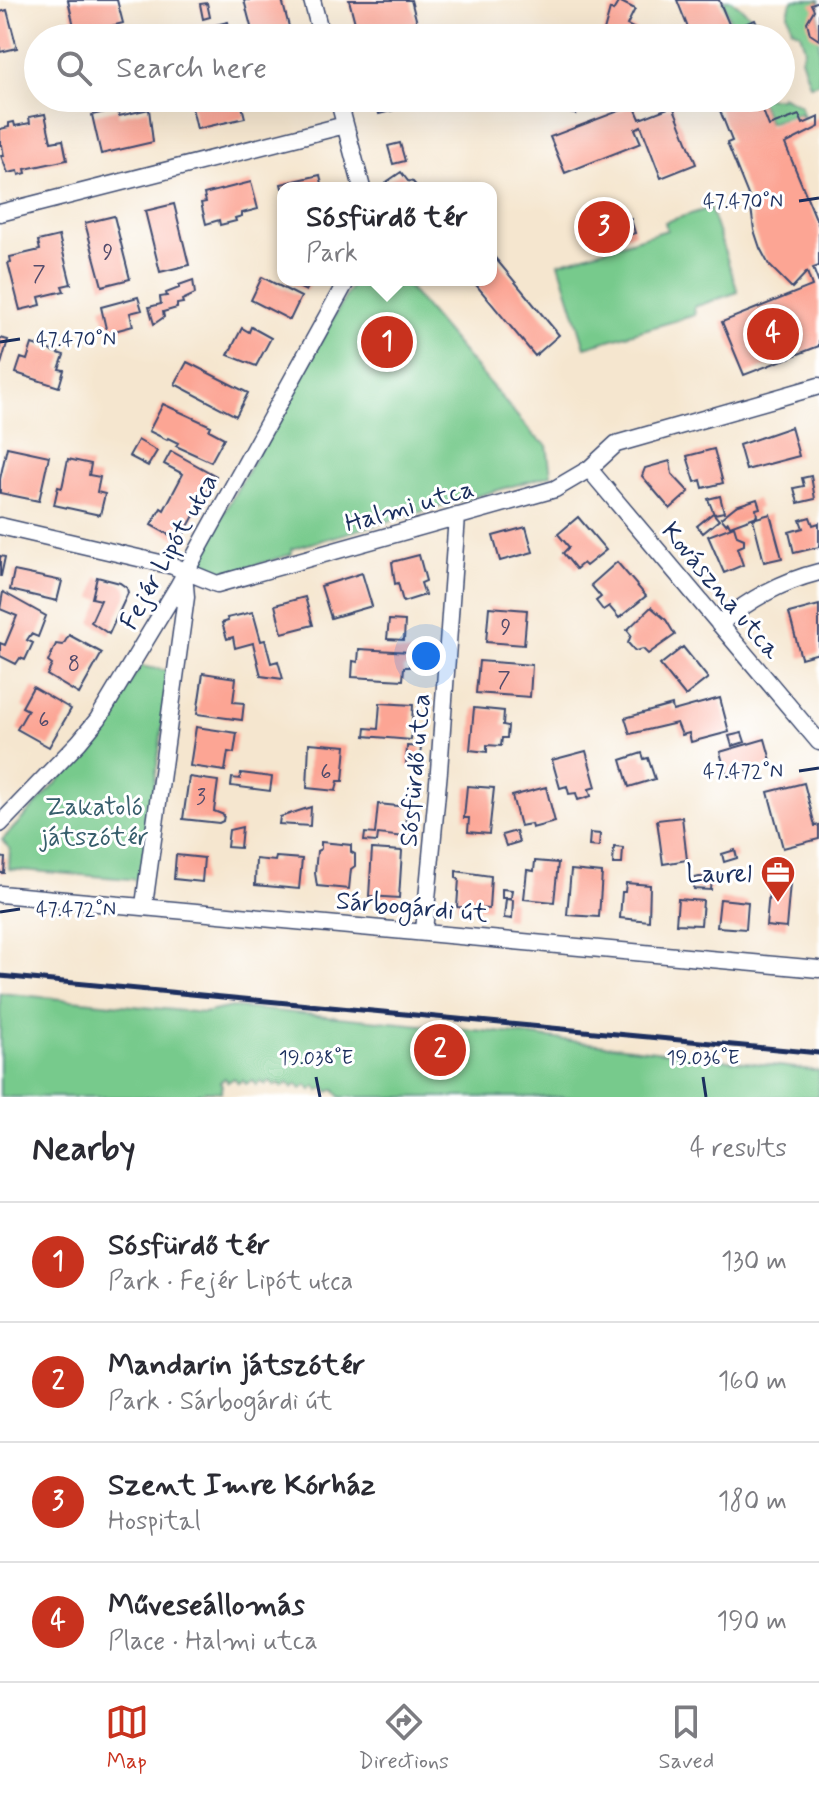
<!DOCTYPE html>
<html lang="en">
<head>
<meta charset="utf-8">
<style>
  :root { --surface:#fff; --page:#f2f2f3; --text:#2b2b33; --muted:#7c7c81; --line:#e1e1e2; --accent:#c8321e }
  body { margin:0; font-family:Mynerve,sans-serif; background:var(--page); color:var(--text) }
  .you { position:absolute; left:426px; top:656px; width:28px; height:28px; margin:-20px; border:6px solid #fff; border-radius:50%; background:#1a73e8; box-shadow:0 0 0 12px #1a73e833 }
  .badge { display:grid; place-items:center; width:52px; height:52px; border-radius:50%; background:var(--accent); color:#fff; font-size:26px; font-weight:700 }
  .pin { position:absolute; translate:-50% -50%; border:4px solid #fff; box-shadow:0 2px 8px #0006 }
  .popup { position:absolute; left:277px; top:182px; width:220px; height:104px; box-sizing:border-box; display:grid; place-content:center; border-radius:16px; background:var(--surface); filter:drop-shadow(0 2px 6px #0005); font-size:26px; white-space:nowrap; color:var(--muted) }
  .popup b { font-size:30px; color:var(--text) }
  .popup::after { content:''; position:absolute; left:50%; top:100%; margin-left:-16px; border:16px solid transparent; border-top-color:var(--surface) }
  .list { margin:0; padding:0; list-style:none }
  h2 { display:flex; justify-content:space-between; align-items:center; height:104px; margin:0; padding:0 32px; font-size:34px }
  h2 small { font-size:26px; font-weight:400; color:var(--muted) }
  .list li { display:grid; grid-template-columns:52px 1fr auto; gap:24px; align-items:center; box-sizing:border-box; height:120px; padding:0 32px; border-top:2px solid var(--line) }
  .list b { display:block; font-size:30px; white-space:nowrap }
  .list p { margin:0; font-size:26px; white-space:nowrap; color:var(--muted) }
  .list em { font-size:26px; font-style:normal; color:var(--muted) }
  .icon { flex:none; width:44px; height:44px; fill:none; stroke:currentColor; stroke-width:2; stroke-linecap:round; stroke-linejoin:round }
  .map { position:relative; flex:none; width:819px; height:1097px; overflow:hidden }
  .search { position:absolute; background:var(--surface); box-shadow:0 8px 32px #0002; left:24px; right:24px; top:24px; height:88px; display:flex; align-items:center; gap:20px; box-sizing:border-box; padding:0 28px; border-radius:44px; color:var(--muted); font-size:30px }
  .sheet { height:584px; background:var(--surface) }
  nav { display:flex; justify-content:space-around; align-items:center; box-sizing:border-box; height:112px; border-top:2px solid var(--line); background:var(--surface); font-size:22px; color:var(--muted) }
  nav a { display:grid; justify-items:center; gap:4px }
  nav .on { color:var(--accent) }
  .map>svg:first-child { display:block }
  .green { fill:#77ca8c; stroke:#497c75; stroke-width:2 }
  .building { fill:#fca594 }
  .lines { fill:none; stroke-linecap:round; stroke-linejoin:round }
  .minor-casing { stroke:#3c4a6f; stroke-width:19 }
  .minor { stroke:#fff; stroke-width:16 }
  .rail { stroke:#1b2f5e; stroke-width:5 }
  .ticks { fill:none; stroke:#1b2f5e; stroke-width:3 }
  .labels { text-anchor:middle; stroke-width:6; stroke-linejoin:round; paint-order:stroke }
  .number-label { font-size:22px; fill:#534c6c }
  .street-label { font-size:26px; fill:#1b2f5e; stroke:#fff }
  .park-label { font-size:26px; fill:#375e6c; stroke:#fff }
  .poi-label { font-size:26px; fill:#1b2f5e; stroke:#fff; text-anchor:end }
  .ticks-label { font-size:20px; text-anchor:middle; fill:#1b2f5e; stroke:#fff; stroke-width:6; stroke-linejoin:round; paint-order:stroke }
</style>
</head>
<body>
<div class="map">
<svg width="819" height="1097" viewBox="0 0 819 1097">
  <rect width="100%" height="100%" fill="#fff"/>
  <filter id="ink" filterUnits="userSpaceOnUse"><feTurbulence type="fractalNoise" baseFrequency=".0125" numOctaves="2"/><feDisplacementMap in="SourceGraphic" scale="16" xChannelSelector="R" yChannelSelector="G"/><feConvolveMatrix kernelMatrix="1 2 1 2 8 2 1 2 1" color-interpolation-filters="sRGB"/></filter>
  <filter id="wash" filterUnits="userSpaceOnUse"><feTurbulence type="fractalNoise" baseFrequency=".006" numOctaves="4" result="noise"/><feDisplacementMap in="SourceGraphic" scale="32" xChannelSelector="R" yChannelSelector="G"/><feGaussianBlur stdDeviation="1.8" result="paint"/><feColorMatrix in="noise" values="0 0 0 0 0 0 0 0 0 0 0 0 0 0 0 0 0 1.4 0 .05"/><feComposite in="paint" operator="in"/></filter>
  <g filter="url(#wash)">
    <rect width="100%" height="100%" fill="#f5e6cf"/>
    <path class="green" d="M723,0h8l24,19 -22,9z
      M795,0h24v83l-9,2 -9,-27 4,-9 -5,-16 -8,-4 -4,-15 3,-12z
      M781,96l19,9 4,12h-2l-3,-4 -30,10 -10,-25h22z
      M710,208l28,84 -44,15 1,8 -110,32 -26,-84 108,-33 -2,-8z
      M355,280h47l132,156 13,9 4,30 -260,74 1,5 -69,21 -18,-8 -2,-17z
      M140,666l30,5 -29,209 -132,-11 1,-20 -8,-9 69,-72 36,-45z
      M0,993l204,20 27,-6 285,27 303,37v26h-479l-6,-8 -5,3 -4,-5 -6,4 -3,-5 -5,4 -4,-5 -6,4 -4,-5 -5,4 -4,-5 -6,4 -3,-4 -5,3 -4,-5 -5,4 -4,-4 -5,4 -4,-5 -6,4 -3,-4 -5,3 -4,-5 -6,4 -3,-4 -5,4 2,3 -1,7 -15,-1 -18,6h-188z"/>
    <g id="blocks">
      <path class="building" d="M68,0h49l6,23 -47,12z
        M244,0h38l10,38h-38z
        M349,0h62l10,38h-62z
        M677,0h42l12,29 24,-9 7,18h-70z
        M619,1l16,8 -8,16 10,5 -3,8h-32l8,-29 3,2z
        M819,1v39l-9,-6 -3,-12 7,-12 -3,-6z
        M207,3l3,14 -7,2 -3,-15z
        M7,10l10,38 -17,4v-40z
        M228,22l2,7 -17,4 -2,-7z
        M240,98l5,20 -48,11 -7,-30z
        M375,98h62v1l-58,15z
        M443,98h51l1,4h-13v6l-39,1z
        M511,98h96l-2,10 -27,-4 -2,10 -66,-11z
        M617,98h14l9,21 33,-13 23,58 -35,14 -20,-52 -6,3 6,14 -76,30 -15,-36 77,-29 -2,-6z
        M715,98h43l11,28 30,-11 4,9 16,-7v10l-34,17 34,82v40l-6,2 6,16v62l-75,29 -22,-53 90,-36 -5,-14 -15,16 -23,-23 -9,-17 -6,-18 -4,-30 -23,-57 5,-2z
        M118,109l1,7 30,-7 4,33 -52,12 -9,-39z
        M45,114l6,28 12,-2 4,20 -42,9 1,4 -7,2 -1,-4 -10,2 -7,-17h3l-2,-11h-2v-16l9,-2v-4l5,-1 1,4 15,-3 -1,-6z
        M400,143l5,18 -12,3 -5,-18z
        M401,172l7,9 5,1 5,6h-30l-3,-5z
        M320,175l3,13h-41l-1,-4z
        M251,182l7,27 -16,4v3l-7,2 1,3 -16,4 -1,-5 -13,4 -5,-21 5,-1 -2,-8z
        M174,204l15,61 -29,7 -15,-61z
        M114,216l16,63 -28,7 -17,-63z
        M631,219l4,14 -22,6 -4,-13z
        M59,236l12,48 -9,2 2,5 -25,6 2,8 -21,5 -12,-47 3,-1 -1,-5 30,-7 -2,-9z
        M491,253l68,82 -24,21 -63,-76h19z
        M262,277l39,20 -11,23 -39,-20z
        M193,280l2,14 -13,6 1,3 -6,1v4l-14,4 1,5 -10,7 -5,-17 12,-3 -1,-7 7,-1 -1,-3 13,-5v-3z
        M284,280h28l-6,11z
        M138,297l4,13 -12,3 3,13 -26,7 -6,-26z
        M251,327l20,11 -15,28 -28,-11 14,-27 7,4z
        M0,338l8,2 -7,24h-1z
        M32,344l32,11 -5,14 5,1 -5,17 -43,-14 5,-15 6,2z
        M187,362l61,31 -12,23 -61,-32z
        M163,404l48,22 -2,4 15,8 -13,24 -35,-16 2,-3 -10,-5 -1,2 -18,-9z
        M791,427l8,29 -53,14 -7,-25z
        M138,440l19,11 -9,15 -19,-10z
        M7,447l42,9 -10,45 -39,-8v-14z
        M714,449l9,34 -20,5 -2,-8 -6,2 -8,-26z
        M171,451l45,25 -36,65 -29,-16 10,-17 3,2 19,-36 -19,-10z
        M68,459l23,5 -2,11 11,2 -3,15 8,2 -5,21 -46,-10 4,-18 4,1z
        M670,461l2,13 17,18 -19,17 -28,-33 3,-8z
        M811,476l4,23 -17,4 -4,-15 10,-2 -2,-8z
        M720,496l4,16 -10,2 -6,-15z
        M757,499l3,9 -4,1 1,7 -27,10 -2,-4 -2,2 -5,-6 15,-12z
        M713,513l6,7 -16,13 -6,-7z
        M770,514l12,44 -18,4 -11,-43z
        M578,517l28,33 -20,16 -3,-3 -7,6 -13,-16 6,-6 -11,-13z
        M810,517l3,8 6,-2v24l-25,6 -5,-21 14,-4 -3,-8z
        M734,526l3,10 7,3v6l-7,3 6,17 -19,8 -16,-37z
        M526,527l7,25 -33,9 -7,-25z
        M419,555l7,26 -5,2 4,12 -22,7 -5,-19 -3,1 -3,-22z
        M0,556l5,1 -4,19h-1z
        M617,562l29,34 -27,22 -10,-12 -6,4 -7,-9 5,-4 -10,-12z
        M14,571l48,10 -5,20 -47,-11z
        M362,573l10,33 -41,12 -10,-32z
        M97,577l23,6 7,5 1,5 -19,41 -18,-12 10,-22 -9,-2z
        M3,592l43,24 -8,21 -7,-3 -4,6 6,3 -8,17 -5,-2 -4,6 -16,-8v-13l5,2 12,-29 -17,-7z
        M305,597l8,28 -31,8 -7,-28z
        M819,605v48l-18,5 -12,-45z
        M489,607l38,3 -3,35 -38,-3z
        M651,607l15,13 9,15 -27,19 -5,-5 -8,2 -7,-8 3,-8 -4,-5z
        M253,612l8,29 4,-1 6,23 7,-2 5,18 -22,-3 -8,-33 -18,5 -2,-11 -6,2 -5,-16 6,-2 -1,-3z
        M389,620l16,1 -1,19 -17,-1z
        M69,635l33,18 -23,41 -32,-19 5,-10 -4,-3 8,-18 7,1z
        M683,647l25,31 -23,18 -25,-31z
        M359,649l51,3 -1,15h-5l-1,13 -51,-3 1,-16 5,1z
        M479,661l53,4 -2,32 -54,-4z
        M203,673l33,5 -3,24 11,1 -2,17 -45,-6z
        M33,687l38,22 -22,38 -32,-18 11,-19 -6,-3z
        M720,698l9,34 -38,10 -2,-9 -7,2 -5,-12 -47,11 -5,-16 47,-13 1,6z
        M380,703l33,2 -2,35 -46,-4 1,-8 12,1z
        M474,708l30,3 -1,14 5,1 -1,12h-5l-1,8 -14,-1v7l-17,-2z
        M196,727l41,6 -3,20 -6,-1 -3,19 -35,-5z
        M742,733l3,9 -13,4 -3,-10z
        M765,739l7,25 -45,13 -7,-25z
        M309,743l37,3 -3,35h-5l-2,10 -29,-3z
        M407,746l14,1 -2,20 -13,-1z
        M586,751l10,36 -7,2 2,7 -13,4 -2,-7 -7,1 -2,-8 -7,2 -8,-28z
        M642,753l2,6 4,-1 7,21 -26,8 -8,-27z
        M241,773l31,4 -2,14 -39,-5 1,-8 8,1z
        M189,777l29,4 -4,30 10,4 -1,6 -4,2 -36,-4z
        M804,783l11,43 4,-1v14l-36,9 -15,-56z
        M467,786l27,2 -5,46 -21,-2 1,-14h-5z
        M546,787l9,35 -23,6 -1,-4 -11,2 -8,-30z
        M378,804l29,3 -3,30 -26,-3 -1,8 -13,-1 1,-8 10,1z
        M311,807l-1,19 -31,-2 1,-7z
        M682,817l5,43 -24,4 -6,-44z
        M242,827l-2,21 -13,-1 2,-17z
        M516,831l3,11 -13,4 -4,-11z
        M590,833l10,1 -1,13 -10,-1z
        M321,842l30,3v7l4,2v12l-4,3 -2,20 -32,-3 -2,-13 2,-22 4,-2z
        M614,847l9,1 -1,16h-9z
        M372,849l30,2 -3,47 -30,-2z
        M735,850l2,8 -13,4 -2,-8z
        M176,855l28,3 -2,24 -28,-3z
        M0,857l5,1 -1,15h-4z
        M276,857l26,2 -3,30 -44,-4 1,-26 19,2z
        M535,861l23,2 -4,39 -30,-3 3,-29 7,1z
        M571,870l31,3 -3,44 -32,-2z
        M456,871l35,5 -2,33 -32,-2 2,-28 -3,-1z
        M699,877l13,1 -1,12 -17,-1 1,-11z
        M770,881l20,2 -4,45 -20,-2z
        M626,883l24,2 -1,36 -29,-3 2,-26h3z
        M502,889l10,1 -1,8h-9z
        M506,899l7,1 -1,19 -8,-1z
        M678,899l25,2 -2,24 -25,-1z
        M720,899l28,3 -2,27 -29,-2z"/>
    </g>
  </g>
  <g filter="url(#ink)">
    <use href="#blocks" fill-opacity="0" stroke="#3c4a6f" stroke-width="2"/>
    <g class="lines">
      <defs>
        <path id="minor" d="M312,0l10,38
          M338,98l24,90
          M0,213l345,-88
          M589,469l230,273
          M0,526l173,40 44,18 338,-95 34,-20 27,-25 203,-58
          M719,624c32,-25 61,-42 100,-52
          M0,824l79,-82 19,-23 79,-131 170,-308
          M0,894l819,75
          M144,905l42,-308 -2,-23
          M424,931l15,-160 18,-255"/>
      </defs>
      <use href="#minor" class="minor-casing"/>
      <use href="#minor" class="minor"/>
      <path class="rail" d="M0,976l819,77"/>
    </g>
  </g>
  <path class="ticks" d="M799,201l20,-3M0,342l20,-3M799,771l20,-3M0,912l20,-3M316,1077l4,20M703,1077l3,20"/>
  <defs>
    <symbol id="office-pin" viewBox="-11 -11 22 30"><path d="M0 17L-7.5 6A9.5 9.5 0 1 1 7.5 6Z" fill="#c8321e" stroke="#fff"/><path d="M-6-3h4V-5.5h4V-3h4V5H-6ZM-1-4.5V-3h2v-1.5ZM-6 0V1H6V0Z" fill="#fff"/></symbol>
  </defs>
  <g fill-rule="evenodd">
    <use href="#office-pin" x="758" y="853" width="40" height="54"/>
  </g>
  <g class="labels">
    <g class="number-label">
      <text x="108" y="259">9</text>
      <text x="39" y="281">7</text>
      <text x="506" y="634">9</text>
      <text x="74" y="671">8</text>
      <text x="504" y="687">7</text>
      <text x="44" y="727">6</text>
      <text x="326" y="779">6</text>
      <text x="201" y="804">3</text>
    </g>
    <g class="street-label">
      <text transform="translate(409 505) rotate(-16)" y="9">Halmi utca</text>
      <text transform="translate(168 551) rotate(-61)" y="9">Fejér Lipót utca</text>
      <text transform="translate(722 590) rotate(50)" y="9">Kovászna utca</text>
      <text transform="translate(414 770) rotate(-85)" y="9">Sósfürdő utca</text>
      <text transform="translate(412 906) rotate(5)" y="9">Sárbogárdi út</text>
    </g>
    <g class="park-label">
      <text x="94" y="815">Zakatoló<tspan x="94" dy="30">játszótér</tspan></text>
    </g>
    <g class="poi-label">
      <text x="752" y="882">Laurel</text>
    </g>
  </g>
  <g class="ticks-label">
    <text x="743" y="208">47.470°N</text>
    <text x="76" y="346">47.470°N</text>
    <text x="743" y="778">47.472°N</text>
    <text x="76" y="916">47.472°N</text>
    <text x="316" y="1064">19.038°E</text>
    <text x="703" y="1064">19.036°E</text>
  </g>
</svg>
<div class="you"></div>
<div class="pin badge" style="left:387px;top:342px">1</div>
<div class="popup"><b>Sósfürdő tér</b>Park</div>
<div class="pin badge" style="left:440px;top:1050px">2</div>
<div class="pin badge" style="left:604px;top:227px">3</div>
<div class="pin badge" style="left:773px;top:334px">4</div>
<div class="search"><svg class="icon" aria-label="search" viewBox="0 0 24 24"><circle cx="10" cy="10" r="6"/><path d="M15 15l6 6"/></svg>Search here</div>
</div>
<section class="sheet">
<h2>Nearby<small>4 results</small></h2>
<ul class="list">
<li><span class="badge">1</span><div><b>Sósfürdő tér</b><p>Park · Fejér Lipót utca</p></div><em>130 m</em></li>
<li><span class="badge">2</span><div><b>Mandarin játszótér</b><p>Park · Sárbogárdi út</p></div><em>160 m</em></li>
<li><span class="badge">3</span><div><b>Szent Imre Kórház</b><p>Hospital</p></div><em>180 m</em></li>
<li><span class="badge">4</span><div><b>Műveseállomás</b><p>Place · Halmi utca</p></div><em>190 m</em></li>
</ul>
</section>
<nav>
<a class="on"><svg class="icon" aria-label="map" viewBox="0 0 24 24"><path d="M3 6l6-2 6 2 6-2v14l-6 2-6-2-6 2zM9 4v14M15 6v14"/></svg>Map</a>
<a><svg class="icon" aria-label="directions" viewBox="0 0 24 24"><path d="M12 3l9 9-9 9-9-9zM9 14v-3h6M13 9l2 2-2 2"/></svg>Directions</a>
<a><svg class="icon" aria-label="saved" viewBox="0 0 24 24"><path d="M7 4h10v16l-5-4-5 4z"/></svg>Saved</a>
</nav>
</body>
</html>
